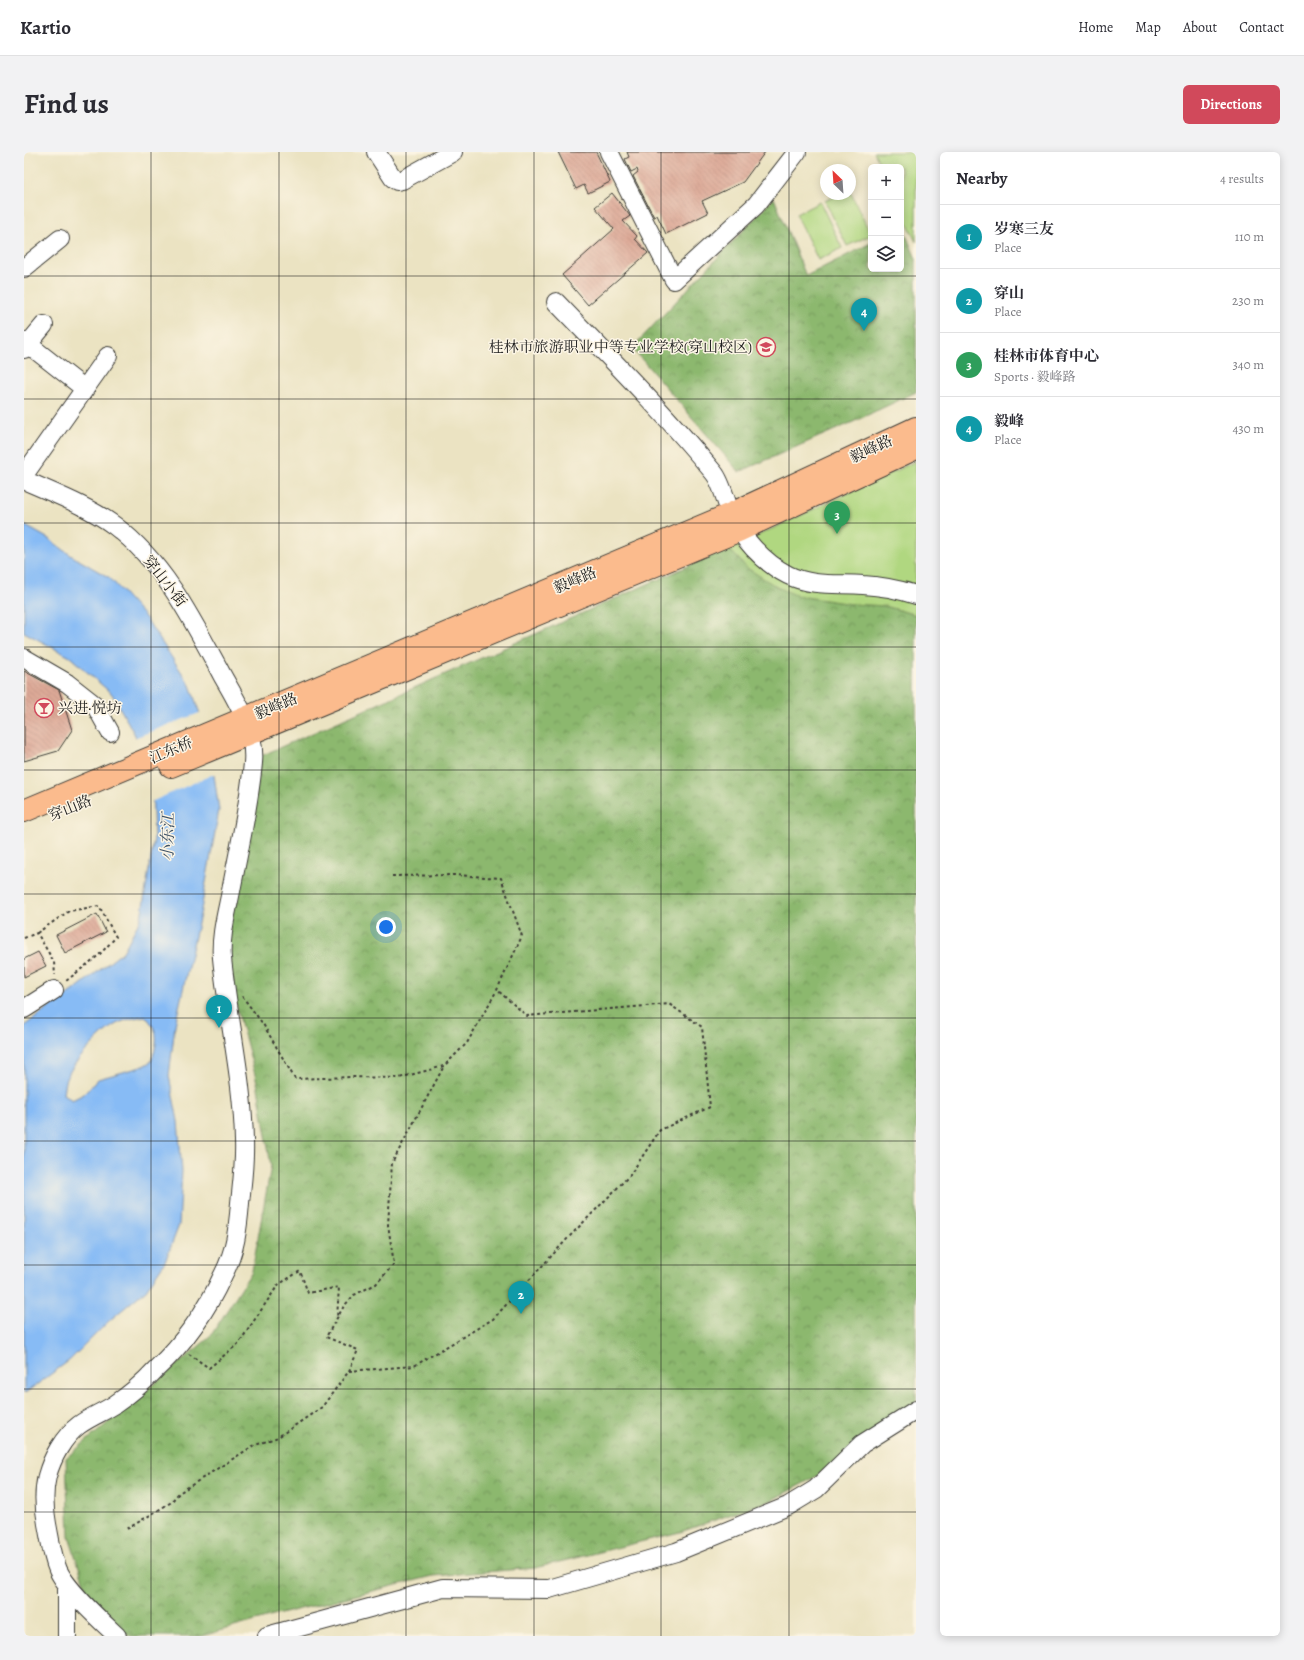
<!DOCTYPE html>
<html lang="en">
<head>
<meta charset="utf-8">
<style>
  :root { --surface:#fff; --page:#f2f2f3; --text:#2b2b33; --muted:#7c7c81; --line:#e1e1e2; --accent:#d1495b }
  body { margin:0; font-family:Alegreya,"Noto Serif SC",serif; background:var(--page); color:var(--text) }
  .controls { position:absolute; right:12px; top:12px; display:grid; overflow:hidden; border-radius:6px; box-shadow:0 2px 10px #0003 }
  .controls button { width:36px; height:36px; display:grid; place-items:center; padding:0; border:0; border-bottom:1px solid var(--line); background:var(--surface); color:var(--text); font:20px sans-serif }
  .compass { position:absolute; left:796px; top:12px; width:36px; height:36px; border-radius:50%; background:var(--surface); box-shadow:0 2px 10px #0003; rotate:335deg }
  .you { position:absolute; left:362px; top:775px; width:14px; height:14px; margin:-10px; border:3px solid #fff; border-radius:50%; background:#1a73e8; box-shadow:0 0 0 6px #1a73e833 }
  .badge { display:grid; place-items:center; width:26px; height:26px; border-radius:50%; background:var(--accent); color:#fff; font-size:13px; font-weight:700 }
  .pin { position:absolute; translate:-50% -33px; filter:drop-shadow(0 1px 2px #0008) }
  .pin::after { content:''; position:absolute; top:21px; width:14px; height:12px; background:inherit; clip-path:polygon(0 0,100% 0,50% 100%) }
  .list { margin:0; padding:0; list-style:none }
  h2 { display:flex; justify-content:space-between; align-items:center; height:52px; margin:0; padding:0 16px; font-size:17px }
  h2 small { font-size:13px; font-weight:400; color:var(--muted) }
  .list li { display:grid; grid-template-columns:26px 1fr auto; gap:12px; align-items:center; box-sizing:border-box; height:64px; padding:0 16px; border-top:1px solid var(--line) }
  .list b { display:block; font-size:15px; white-space:nowrap }
  .list p { margin:0; font-size:13px; white-space:nowrap; color:var(--muted) }
  .list em { font-size:13px; font-style:normal; color:var(--muted) }
  .icon { flex:none; width:22px; height:22px; fill:none; stroke:currentColor; stroke-width:2; stroke-linecap:round; stroke-linejoin:round }
  .map { position:relative; flex:none; width:892px; height:1484px; overflow:hidden; border-radius:6px }
  header { display:flex; align-items:center; gap:24px; box-sizing:border-box; height:56px; padding:0 20px; background:var(--surface); border-bottom:1px solid var(--line) }
  header strong { font-size:19px }
  nav { display:flex; gap:22px; margin-inline-start:auto; font-size:14px }
  .intro { display:flex; align-items:center; justify-content:space-between; box-sizing:border-box; height:96px; padding:0 24px }
  h1 { margin:0; font-size:28px }
  .button { padding:10px 18px; border-radius:6px; background:var(--accent); color:#fff; font-size:14px; font-weight:700 }
  main { display:flex; gap:24px; padding:0 24px }
  aside { flex:1; background:var(--surface); border-radius:6px; box-shadow:0 2px 10px #0003 }
  .map>svg:first-child { display:block }
  .forest { fill:url(#forest-crowns); stroke:#546a45 }
  .pitch { fill:#b0d780; stroke:#667a4e }
  .water { fill:#87bbf5; stroke:#526c88; fill-rule:evenodd }
  .pier { fill:#ebe3c2 }
  .building { fill:url(#building-back-hatch) }
  .lines { fill:none; stroke-linecap:round; stroke-linejoin:round }
  .minor-casing { stroke:#3b3a35; stroke-width:20 }
  .major-casing { stroke:#3b3a35; stroke-width:24 }
  .path { stroke:#3b3a35; stroke-width:2; stroke-dasharray:3 3; stroke-linecap:butt }
  .minor { stroke:#fff; stroke-width:18 }
  .major { stroke:#fbbb8d; stroke-width:22 }
  .grid { fill:none; stroke:#1c1c1c; stroke-width:1; stroke-opacity:0.55 }
  .labels { text-anchor:middle; stroke-width:3; stroke-linejoin:round; paint-order:stroke }
  .poi-label { font-size:15px; fill:#1c1c1c; stroke:#fcf5e5; text-anchor:end }
  .street-label { font-size:15px; fill:#1c1c1c; stroke:#fcf5e5 }
  .water-label { font-size:16px; font-style:italic; fill:#415468; stroke:#fcf5e5 }
</style>
</head>
<body>
<header>
<strong>Kartio</strong>
<nav><a>Home</a><a>Map</a><a>About</a><a>Contact</a></nav>
</header>
<div class="intro"><h1>Find us</h1><a class="button">Directions</a></div>
<main>
<div class="map">
<svg width="892" height="1484" viewBox="0 0 892 1484">
  <defs>
    <pattern id="forest-crowns" width="20" height="18" patternUnits="userSpaceOnUse"><rect width="20" height="18" fill="#8cb86e"/><path d="M2 6a3 3 0 1 1 6 0M12 15a3 3 0 1 1 6 0" fill="none" stroke="#72955a"/></pattern>
    <pattern id="building-back-hatch" width="6" height="6" patternUnits="userSpaceOnUse"><rect width="6" height="6" fill="#dda997"/><path d="M-1 5l2 2M0 0l6 6M5-1l2 2" fill="none" stroke="#bd9182"/></pattern>
  </defs>
  <rect width="100%" height="100%" fill="#fcf5e5"/>
  <filter id="ink" filterUnits="userSpaceOnUse"><feTurbulence type="fractalNoise" baseFrequency=".025" numOctaves="2"/><feDisplacementMap in="SourceGraphic" scale="8" xChannelSelector="R" yChannelSelector="G"/><feConvolveMatrix kernelMatrix="1 2 1 2 8 2 1 2 1" color-interpolation-filters="sRGB"/></filter>
  <filter id="wash" filterUnits="userSpaceOnUse"><feTurbulence type="fractalNoise" baseFrequency=".012" numOctaves="4" result="noise"/><feDisplacementMap in="SourceGraphic" scale="16" xChannelSelector="R" yChannelSelector="G"/><feGaussianBlur stdDeviation="0.9" result="paint"/><feColorMatrix in="noise" values="0 0 0 0 0 0 0 0 0 0 0 0 0 0 0 0 0 1.4 0 .05"/><feComposite in="paint" operator="in"/></filter>
  <g filter="url(#wash)">
    <rect width="100%" height="100%" fill="#ebe3c2"/>
    <path class="forest" d="M750,46l32,78 65,-33v26h30v-40l2,-1 13,31v133l-63,30 -114,50 -107,-124z
      M705,396l18,20 51,28 54,8 33,2 31,9v787l-99,74 -47,25 -90,31 -145,36 -102,8 -149,37 -82,23h-71l-8,-3 -36,-41 -18,-55 -3,-79 144,-121 42,-66 19,-105 -14,-84 -22,-81 -12,-30 31,-212z"/>
    <path class="pitch" d="M850,0h42v90l-15,-32v-43h-20z
      M826,39l21,44 -24,11 -22,-45 14,-7h11z
      M796,50l22,46 -24,12 -22,-46z
      M892,309v154l-31,-9 -33,-2 -54,-8 -21,-9 -30,-19 -18,-19z"/>
    <path class="water" d="M0,373l25,14 23,17 38,22 35,39 45,68 19,55 10,70 -18,100 -26,115 -6,51 9,45 4,50 -3,54 -14,37 -19,28 -36,30 -40,40 -46,34v-368l55,-40 44,-34 18,-34 13,-79 -2,-54 -17,-50 -23,-41 -42,-37 -46,-25zM121,864c15,15 13,27 6,46l-10,5 -43,12 -14,15 -12,6 -9,-6c1,-5 1,-11 3,-15 5,-14 34,-45 47,-53 9,-6 21,-8 32,-10z"/>
    <path class="pier" d="M178,560l9,27 5,34 -65,29 -1,-17 -16,-47z"/>
    <g id="blocks">
      <path class="building" d="M534,0h38l14,30 -22,11 -4,-8 -8,4z
        M603,0h138l-22,30 -41,19 6,12 -42,21 -9,-19 -3,2 -21,-41 5,-4 -1,-3 -6,3 -6,-13 4,-2z
        M588,41l18,23 -7,5 14,15 -2,3 13,14 -60,52 -26,-30 52,-46 -19,-22z
        M0,519l35,19 13,40 -14,21 -34,10z
        M73,762l9,18 -41,21 -9,-18z
        M14,800l8,14 -22,11v-18z"/>
    </g>
  </g>
  <g filter="url(#ink)">
    <use href="#blocks" fill-opacity="0" stroke="#3b3a35" stroke-width="1"/>
    <g class="lines">
      <defs>
        <path id="minor" d="M352,0l17,26 4,3 5,-1 51,-28
          M585,0l65,128 82,-75 41,-53
          M0,116l36,-29
          M532,150c53,55 109,111 158,171 7,8 12,28 16,39 10,25 34,51 58,63 24,12 50,8 75,10 18,1 35,4 53,10
          M0,189l61,48
          M0,197l20,-24
          M0,323l84,-119
          M0,328c29,13 66,27 91,46 50,38 78,95 107,149 15,27 34,55 31,88 -4,43 -14,86 -22,128 -4,21 -11,45 -9,67 6,61 21,122 22,183 1,21 -2,42 -4,62 -2,25 -5,50 -17,72 -16,35 -39,68 -67,94 -12,13 -27,26 -42,36 -11,7 -24,12 -35,20 -16,12 -27,33 -32,51 -4,16 -3,32 0,48 3,15 5,32 11,46 9,20 42,50 59,66
          M0,506l43,25 28,22 15,27
          M0,857l30,-19
          M43,1484v-51
          M243,1484l176,-48 106,1 127,-37 112,-46 28,-17 46,-45 54,-34"/>
        <path id="major" d="M147,614l569,-236 176,-82
          M0,659l707,-297 185,-86"/>
      </defs>
      <use href="#minor" class="minor-casing"/>
      <use href="#major" class="major-casing"/>
      <path class="path" d="M13,781l32,-22 30,-5 17,31 -17,18 -33,26
        M0,786l13,-5 17,29 1,13
        M218,844l21,28 32,55 57,-2 47,1 45,-12 23,-23 30,-53 25,-54 -21,-58 -46,-3 -65,1
        M165,1202l20,14 30,-25 39,-58 22,-14 8,22 31,-6 -2,31
        M325,1219l65,-5 79,-47 76,-82 61,-62 30,-45 50,-23 -8,-80 -33,-23 -142,12 -30,-26
        M103,1377l43,-26 9,-10 74,-47 25,-9 44,-30 27,-36 9,-21 -32,-13 18,-31 10,-11 22,-11 18,-20 -6,-39 4,-62 52,-97"/>
      <use href="#minor" class="minor"/>
      <use href="#major" class="major"/>
    </g>
  </g>
  <path class="grid" d="M127,0v1484M255,0v1484M382,0v1484M510,0v1484M637,0v1484M765,0v1484M0,124h892M0,247h892M0,371h892M0,495h892M0,618h892M0,742h892M0,866h892M0,989h892M0,1113h892M0,1237h892M0,1360h892"/>
  <defs>
    <symbol id="school-ring" viewBox="-11 -11 22 22"><circle r="9.5" fill="#fcf5e5" stroke="#d1495b" stroke-width="1.5"/><path d="M0-5L7-2L0 1L-7-2ZM-4 1L0 2.5L4 1V4Q0 6-4 4Z" fill="#d1495b"/></symbol>
    <symbol id="bar-ring" viewBox="-11 -11 22 22"><circle r="9.5" fill="#fcf5e5" stroke="#d1495b" stroke-width="1.5"/><path d="M-6-5H6L.8 .8V4.5H3.5V6h-7V4.5H-.8V.8Z" fill="#d1495b"/></symbol>
  </defs>
  <g fill-rule="evenodd">
    <use href="#school-ring" x="731" y="184" width="22" height="22"/>
    <use href="#bar-ring" x="9" y="545" width="22" height="22"/>
  </g>
  <g class="labels">
    <g class="poi-label">
      <text x="728" y="200">桂林市旅游职业中等专业学校(穿山校区)</text>
      <text x="34" y="561" text-anchor="start">兴进·悦坊</text>
    </g>
    <g class="street-label">
      <text transform="translate(847 297) rotate(-25)" y="5">毅峰路</text>
      <text transform="translate(551 428) rotate(-23)" y="5">毅峰路</text>
      <text transform="translate(141 429) rotate(52)" y="5">穿山小街</text>
      <text transform="translate(252 554) rotate(-23)" y="5">毅峰路</text>
      <text transform="translate(147 598) rotate(-23)" y="5">江东桥</text>
      <text transform="translate(46 656) rotate(-22)" y="5">穿山路</text>
    </g>
    <g class="water-label">
      <text transform="translate(143 685) rotate(-89)" y="6">小东江</text>
    </g>
  </g>
</svg>
<div class="controls">
<button>+</button>
<button>−</button>
<button><svg class="icon" aria-label="layers" viewBox="0 0 24 24"><path d="M12 4l9 5-9 5-9-5zM3 14l9 5 9-5"/></svg></button>
</div>
<svg class="compass" viewBox="-18 -18 36 36"><path d="M0-13l5 13h-10z" fill="#e53935"/><path d="M0 13l5-13h-10z" fill="#7c7c81"/></svg>
<div class="you"></div>
<div class="pin badge" style="left:195px;top:876px;background:#0f9aa8">1</div>
<div class="pin badge" style="left:497px;top:1162px;background:#0f9aa8">2</div>
<div class="pin badge" style="left:813px;top:382px;background:#2e9e5b">3</div>
<div class="pin badge" style="left:840px;top:179px;background:#0f9aa8">4</div>
</div>
<aside>
<h2>Nearby<small>4 results</small></h2>
<ul class="list">
<li><span class="badge" style="background:#0f9aa8">1</span><div><b>岁寒三友</b><p>Place</p></div><em>110 m</em></li>
<li><span class="badge" style="background:#0f9aa8">2</span><div><b>穿山</b><p>Place</p></div><em>230 m</em></li>
<li><span class="badge" style="background:#2e9e5b">3</span><div><b>桂林市体育中心</b><p>Sports · 毅峰路</p></div><em>340 m</em></li>
<li><span class="badge" style="background:#0f9aa8">4</span><div><b>毅峰</b><p>Place</p></div><em>430 m</em></li>
</ul>
</aside>
</main>
</body>
</html>
